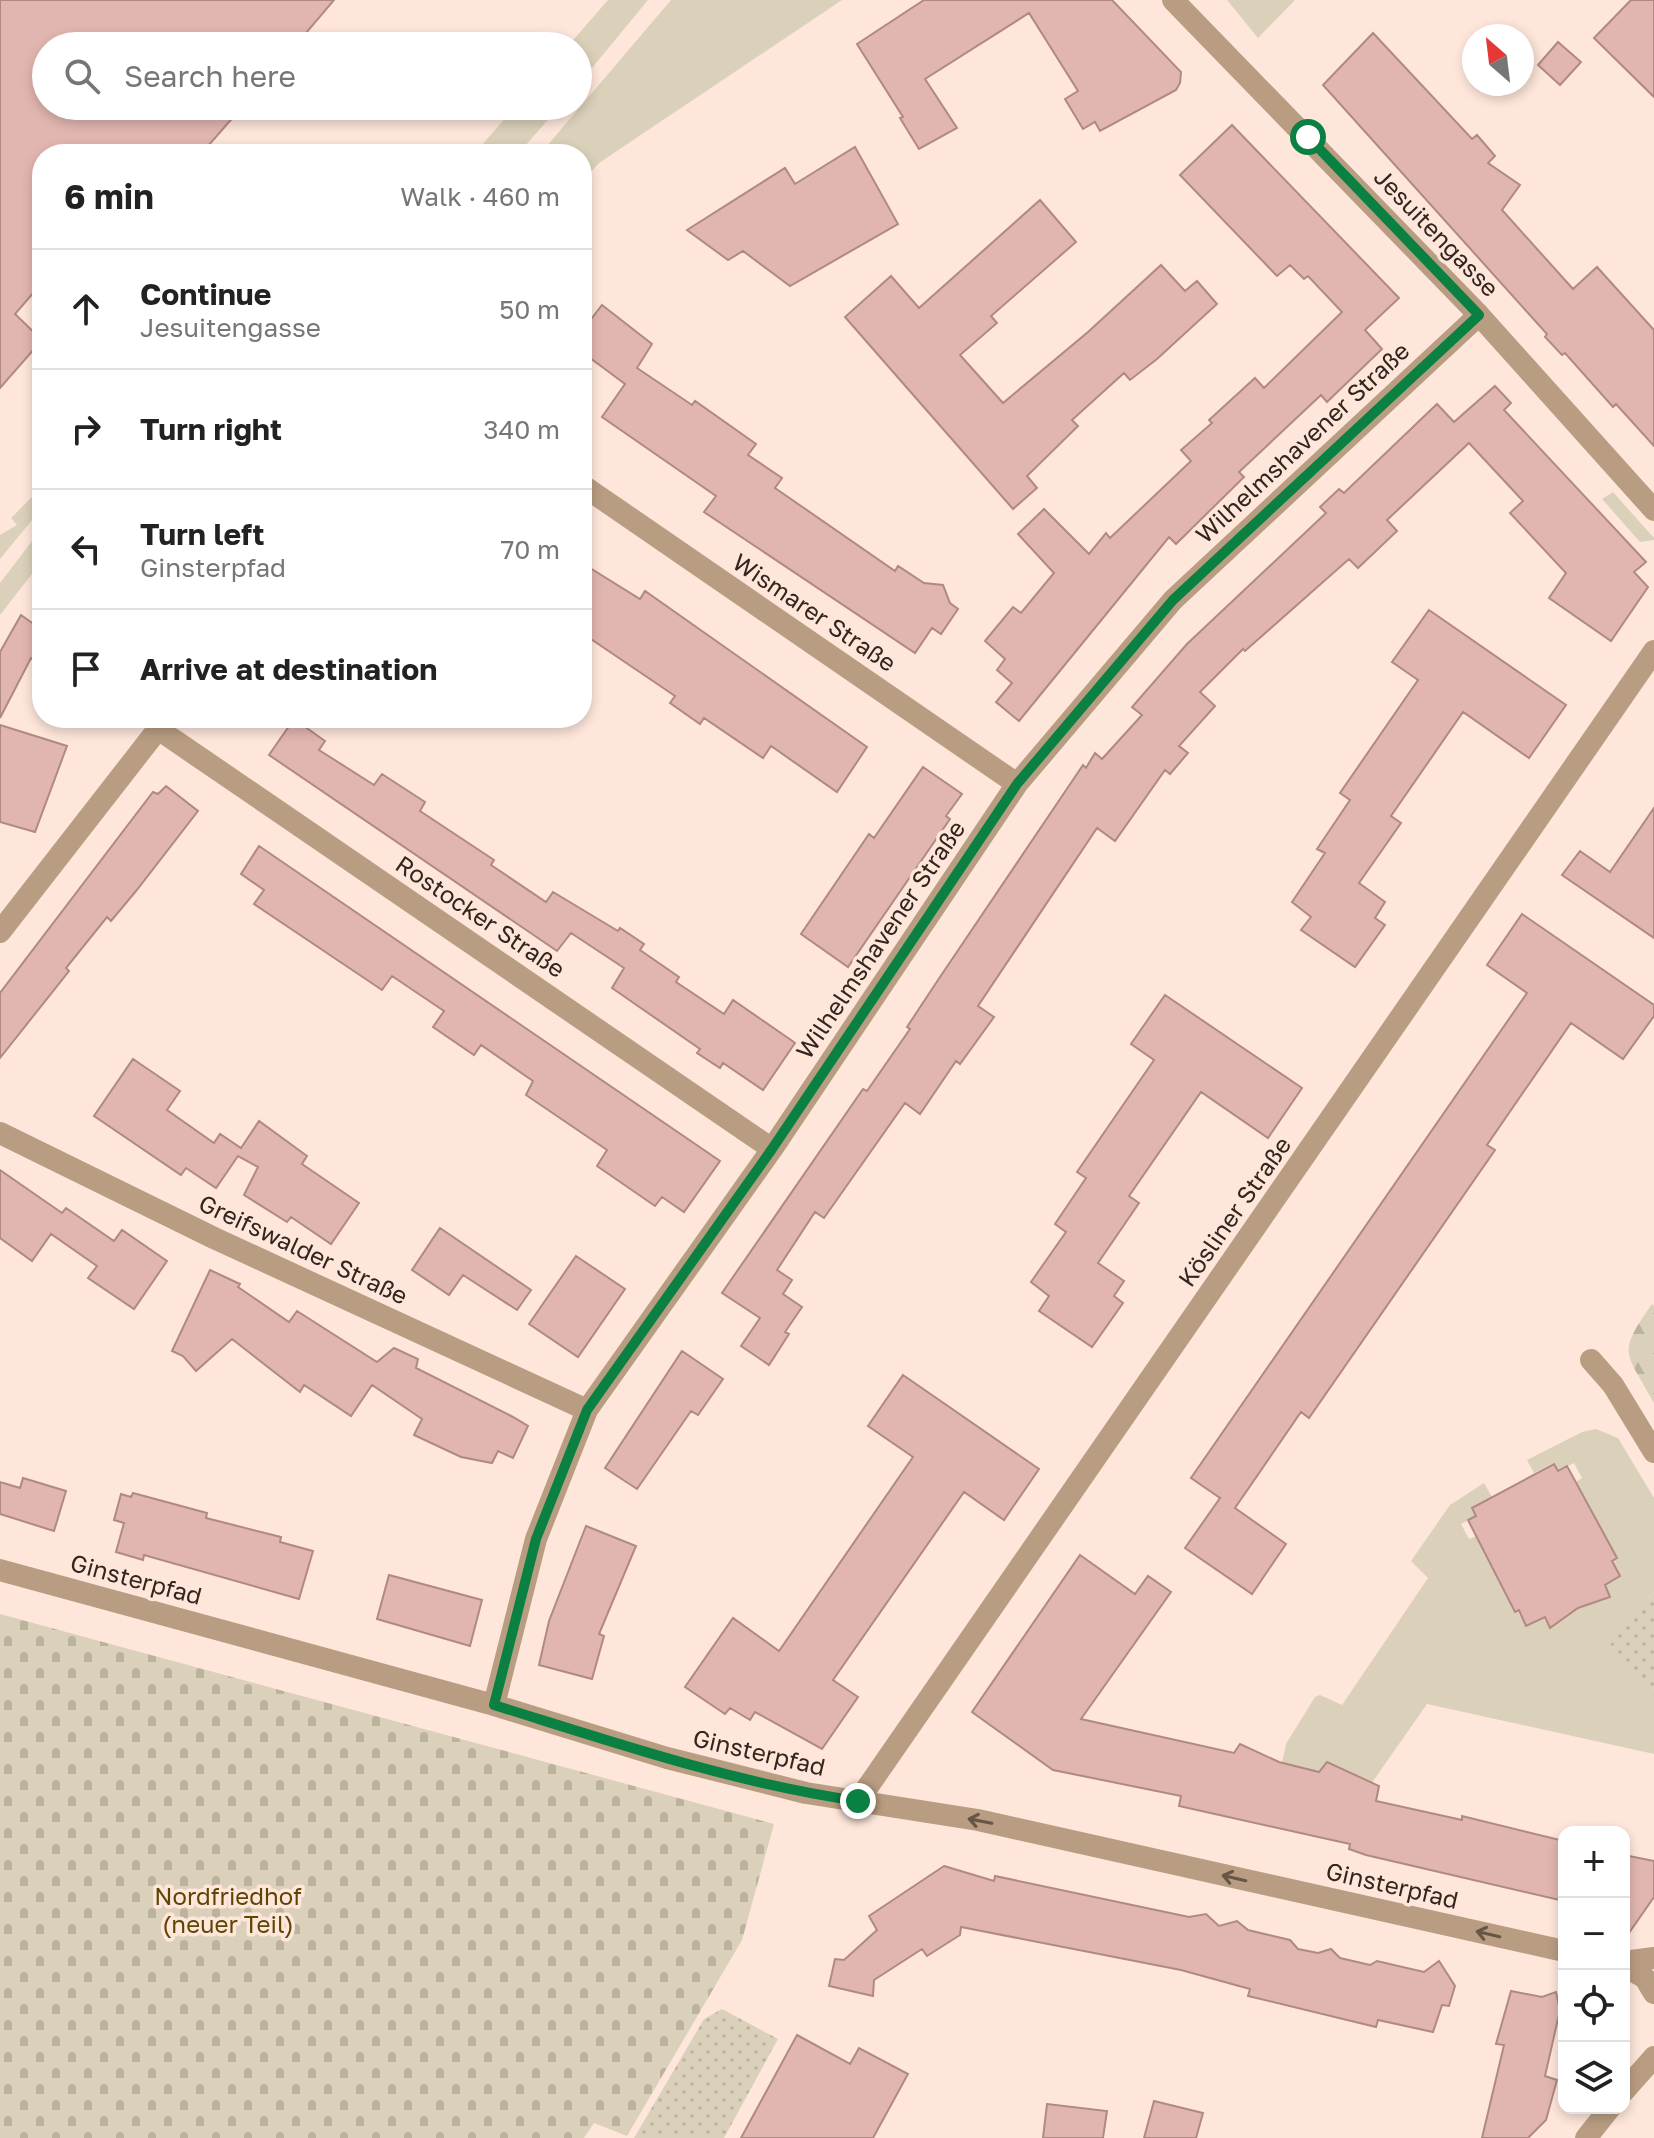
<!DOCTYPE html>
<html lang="en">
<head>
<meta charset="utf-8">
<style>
  :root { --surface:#fff; --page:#f6f6f6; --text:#222; --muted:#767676; --line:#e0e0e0 }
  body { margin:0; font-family:"Golos Text",sans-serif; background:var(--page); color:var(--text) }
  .controls { position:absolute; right:24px; bottom:24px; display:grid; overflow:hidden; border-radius:16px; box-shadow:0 4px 12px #0003 }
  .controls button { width:72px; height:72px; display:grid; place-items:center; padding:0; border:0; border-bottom:2px solid var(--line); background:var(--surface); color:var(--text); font:40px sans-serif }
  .compass { position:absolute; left:1462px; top:24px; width:72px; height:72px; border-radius:50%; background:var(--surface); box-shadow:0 4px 12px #0003; rotate:332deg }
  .stop { position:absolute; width:24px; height:24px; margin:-18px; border:6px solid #0b8043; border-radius:50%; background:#fff }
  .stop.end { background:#0b8043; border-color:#fff; box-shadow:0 2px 8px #0008 }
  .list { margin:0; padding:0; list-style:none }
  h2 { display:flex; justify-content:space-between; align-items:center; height:104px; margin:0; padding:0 32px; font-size:34px }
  h2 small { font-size:26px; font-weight:400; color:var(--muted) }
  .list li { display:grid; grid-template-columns:52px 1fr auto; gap:24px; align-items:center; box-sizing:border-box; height:120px; padding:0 32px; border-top:2px solid var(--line) }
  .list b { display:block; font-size:30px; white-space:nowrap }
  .list p { margin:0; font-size:26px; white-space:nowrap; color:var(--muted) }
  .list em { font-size:26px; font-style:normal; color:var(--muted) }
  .icon { flex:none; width:44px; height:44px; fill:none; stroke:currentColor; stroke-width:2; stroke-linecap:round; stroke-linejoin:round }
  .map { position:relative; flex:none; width:1654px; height:2138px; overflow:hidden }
  .search { position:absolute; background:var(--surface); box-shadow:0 4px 12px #0003; left:32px; top:32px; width:560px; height:88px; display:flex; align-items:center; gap:20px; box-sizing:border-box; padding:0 28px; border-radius:44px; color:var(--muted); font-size:30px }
  .panel { position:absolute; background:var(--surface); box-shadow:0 4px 12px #0003; left:32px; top:144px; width:560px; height:584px; border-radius:32px }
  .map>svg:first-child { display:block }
  .grass { fill:#dbd1ba }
  .forest { fill:url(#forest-firs) }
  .cemetery { fill:url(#cemetery-stones) }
  .park { fill:url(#park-dots) }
  .building { fill:#e2b6b0; stroke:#b08983; stroke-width:2 }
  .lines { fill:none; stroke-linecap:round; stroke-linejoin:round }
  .minor { stroke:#b99d82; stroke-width:22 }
  .oneway { stroke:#695546 }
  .route { stroke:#0b8043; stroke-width:10 }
  .labels { text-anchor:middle; stroke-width:7; stroke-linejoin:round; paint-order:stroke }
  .street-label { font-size:24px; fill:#33251e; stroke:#fee6db }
  .park-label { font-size:24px; fill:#5d4603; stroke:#fee6db }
</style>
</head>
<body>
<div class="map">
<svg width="1654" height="2138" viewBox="0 0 1654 2138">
  <defs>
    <pattern id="forest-firs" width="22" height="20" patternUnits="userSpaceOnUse" patternTransform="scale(2)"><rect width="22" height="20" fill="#dbd1ba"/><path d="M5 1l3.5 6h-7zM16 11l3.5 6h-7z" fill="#bcb39f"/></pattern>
    <pattern id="cemetery-stones" width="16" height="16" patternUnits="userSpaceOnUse" patternTransform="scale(2)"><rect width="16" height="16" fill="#dbd1ba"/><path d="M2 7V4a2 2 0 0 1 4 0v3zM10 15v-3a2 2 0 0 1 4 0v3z" fill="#bcb39f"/></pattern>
    <pattern id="park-dots" width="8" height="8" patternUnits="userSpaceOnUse" patternTransform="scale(2)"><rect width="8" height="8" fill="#dbd1ba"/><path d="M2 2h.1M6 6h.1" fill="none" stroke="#bcb39f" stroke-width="1.8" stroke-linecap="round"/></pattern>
  </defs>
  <rect width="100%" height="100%" fill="#fee6db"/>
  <path class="grass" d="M608,0h40l-70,85v-39h-10z
    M671,0h171l-243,163 -17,19v-28h-42z
    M1227,0h67v1l-36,37z
    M516,106h44l-42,48h-44z
    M42,487v21l-42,51v-24l17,-10 -6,-7z
    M1613,492l41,46v2l-14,2 -38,-43z
    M42,528v33l-42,54v-32z
    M1596,1429l22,9 36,60v94l-47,58 47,39v65l-227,-50 -56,80 -44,-22 -8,10 -37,-9 4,-19 29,-47 5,-2 22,10 86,-127 -17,-17 39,-56 34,-22 8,14 -20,11 4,8 -15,8 8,15 7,-3 38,76 5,-2 7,15 19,-8 5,11 27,-20 33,-11 -5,-12 15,-9 -44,-94 6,-4 -8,-15 -16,8 -5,-8 -19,10 -7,-13 55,-28z"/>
  <path class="forest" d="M1652,1304l2,2v97c-28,-52 -38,-48 -2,-99z"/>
  <path class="cemetery" d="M0,1614l774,210 -32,116 -115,196 -33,-13 -10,15h-584z"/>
  <path class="park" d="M1654,1592v97l-48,-39z
    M722,2009l56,30 -54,99h-90l70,-119z"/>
  <path class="building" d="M0,0h334l-39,46h-249v60h197l-42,48h-159v129l-27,31 27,26 -42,48z
    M924,0h188l69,72 -1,11 -4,7 -76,41 -5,-9 -12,7 -18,-30 13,-8 -49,-78 -104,66 32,49 -38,21 -19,-31 3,-1 -46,-73z
    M1631,0h23v97l-60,-59z
    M1373,33l99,106 5,-4 18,21 -7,7 32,22 -18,25 71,79 24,-22 57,63v116l-38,-42 -3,3 -48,-54 -3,2 -17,-18 2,-3 -224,-249z
    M1558,42l23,20 -21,23 -22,-20z
    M1232,125l167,173 -34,32 17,19 -55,53 -6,-7 -82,77 5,5 -68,67 -7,-7 -150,184 -23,-19 16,-19 -15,-13 8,-11 -20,-18 28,-34 8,6 33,-40 -36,-39 26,-25 45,45 17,-21 4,5 81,-77 -10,-11 31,-27 -3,-3 46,-42 9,10 78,-76 -34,-36 -4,3 -14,-14 -13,11 -97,-101z
    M855,147l43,77 -108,62 -47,-35 -15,9 -41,-30 98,-62 10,16z
    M1040,200l36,42 -85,74 6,7 -37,32 43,48 85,-71 73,-67 24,26 12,-10 20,23 -60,55 -27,21 -6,-7 -52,47 6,6 -51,50 10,12 -24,21 -168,-192 46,-41 28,32z
    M602,305l50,39 -15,24 55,37 3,-4 61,43 -8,11 34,23 -7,10 120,83 3,-5 26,17 19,2 7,18 8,6 -17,25 -9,-6 -17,25 -211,-141 12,-16 -114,-79 23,-33 -43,-32v-21z
    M1495,386l16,17 -7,7 142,152 -12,10 14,15 -37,54 -62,-43 17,-25 -56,-60 13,-12 -54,-58 -82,77 10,11 -39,37 -9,-9 -104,92 -2,-2 -43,43 15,14 -36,40 9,7 -18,21 -5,-4 -50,71 -18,-13 -119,178 16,11 -34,47 -4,-3 -36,53 -15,-11 -81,115 -9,-6 -38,58 15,10 -9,14 19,13 -17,25 4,2 -20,31 -28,-19 19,-28 -38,-25 141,-204 4,2 43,-62 -3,-2 31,-47 145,-215 3,3 9,-15 7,6 40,-44 -10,-8 55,-63 139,-131 -6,-6 19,-18 5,4 93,-89 17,18z
    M582,563l58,36 5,-8 222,156 -30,45 -66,-46 -8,12 -59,-40 -4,6 -30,-21 5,-7 -93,-63z
    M1429,610l137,95 -37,53 -66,-46 -72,104 10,7 -42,60 26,19 -10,16 10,7 -30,42 -54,-37 10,-13 -19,-15 33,-49 -8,-4 33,-49 -10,-7 78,-113 -26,-18z
    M21,615l21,15v36l-11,-8 -31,60v-66z
    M294,719l31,22 -6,9 55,35 8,-11 43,28 -5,9 74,49 -3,5 55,37 7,-10 65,39 2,-3 24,16 -4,6 39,27 -3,5 48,32 9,-14 58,40 4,3 -32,47 -40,-27 -3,5 -23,-15 3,-4 -88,-61 12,-20 -53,-35 -14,18 -288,-196z
    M0,725l67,21 -32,86 -35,-10z
    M923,767l39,27 -16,22 4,3 -102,148 -47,-33 68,-100 5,4z
    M166,786l32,25 -62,80 -25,30 -4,-4 -41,51 3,3 -69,87v-65l153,-201 5,2z
    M1654,808v130l-92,-63 18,-24 30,21z
    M259,846l461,315 -36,51 -22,-15 -7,9 -58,-40 10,-16 -81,-55 7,-14 -52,-36 -7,10 -41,-28 11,-16 -52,-35 -10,14 -128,-86 10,-14 -23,-16z
    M1522,914l132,91v11l-31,43 -52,-36 -84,122 8,5 -186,268 -8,-6 -66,96 51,36 -34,50 -67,-46 35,-50 -29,-20 336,-485 -40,-28z
    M1165,995l137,93 -34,50 -67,-46 -72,104 10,7 -41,60 26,18 -10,15 9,7 -31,44 -53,-36 10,-15 -18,-14 35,-50 -11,-8 31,-46 -9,-6 77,-112 -23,-16z
    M133,1059l47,32 -13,19 47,33 6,-9 21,14 18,-27 48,35 -5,8 57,39 -28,41 -40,-27 -4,5 -43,-27 14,-28 -20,-11 -22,32 -30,-20 -5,7 -87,-59z
    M0,1170l62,43 4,-5 48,33 8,-11 45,31 -33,48 -46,-31 9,-12 -46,-32 -19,27 -32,-23z
    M440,1228l91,62 -14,20 -54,-35 -14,20 -37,-25z
    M576,1256l49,33 -47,68 -49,-33z
    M210,1270l30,14 -2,3 51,35 8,-11 80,51 17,-14 24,11 -2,9 97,49 15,9 -15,32 -15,-7 -6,12 -31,-6 -47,-22 8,-16 -50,-34 -21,31 -47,-31 -4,7 -68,-53 -36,32 -13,-15 -11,-5z
    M682,1351l41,28 -25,36 -7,-4 -54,78 -32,-21z
    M903,1375l136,94 -35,51 -40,-28 -131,188 25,17 -36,52 -67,-37 -5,8 -20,-12 -5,6 -40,-27 48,-69 46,33 134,-194 -45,-31z
    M1554,1464l4,7 9,-5 50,92 -5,3 8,15 -15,9 5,12 -32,11 -28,20 -5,-11 -19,9 -7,-16 -4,2 -47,-92 8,-4 -4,-8z
    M23,1478l43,13 -12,40 -54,-17v-32l20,6z
    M133,1493l74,20 -1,5 75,19 -1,5 33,9 -14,48 -155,-44 -1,5 -27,-8 8,-29 -10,-3 7,-26 10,3z
    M586,1526l50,20 -37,88 5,2 -12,43 -53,-14 10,-44z
    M1080,1555l55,39 13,-18 23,16 -90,127 153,34 6,-9 39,18 40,10 8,-10 52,24 -3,15 86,19v-4l102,25v60l-198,-46 -17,-6 1,-5 -171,-38 2,-10 -128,-26 -81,-58z
    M389,1575l93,25 -12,46 -93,-27z
    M1624,1855l30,6v36l-30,43z
    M944,1866l50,15 1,-5 194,41 17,-3 13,12 18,-5 11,9 42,10 8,9 20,4 13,-4 9,9 30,7 7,-4 47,11 15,-11 16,25 -6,20 -7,-1 -9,27 -55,-12 -2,7 -128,-31 2,-7 -69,-19 -220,-43 -1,8 -33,21 -5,-7 -48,31 -1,16 -44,-10 6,-27 9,1 33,-30 -8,-14z
    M1511,1991l31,6 14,-5 4,18 -15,66 12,4 -11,40 -18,18h-46l22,-93 -8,-1z
    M797,2035l53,29 9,-16 49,26 -35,64h-132z
    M1154,2101l49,12 -7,25h-52z
    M1047,2104l60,7 -4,27h-60z"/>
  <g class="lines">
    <path class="minor" d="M1173,0l306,315 175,195
      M582,485l435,299
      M0,932l158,-203 614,420
      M0,1133l214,105 373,172
      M1591,1360l22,25 41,67
      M0,1570l494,135 173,53 139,35 172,27 586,131
      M494,1705l42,-166 51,-129 185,-261 245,-365 156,-184 306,-285
      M858,1801l796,-1150
      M1624,1962l30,-4
      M1624,1966l21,12 9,15
      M1624,2091l30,-34
      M1586,2138l24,-30"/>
  </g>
  <defs><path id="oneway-shaft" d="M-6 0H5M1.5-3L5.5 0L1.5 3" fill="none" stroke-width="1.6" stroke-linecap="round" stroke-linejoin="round" transform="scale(2)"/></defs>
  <g class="oneway">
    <use href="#oneway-shaft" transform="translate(980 1821) rotate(-169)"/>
    <use href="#oneway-shaft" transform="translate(1234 1878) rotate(-167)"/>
    <use href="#oneway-shaft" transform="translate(1488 1934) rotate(-167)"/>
  </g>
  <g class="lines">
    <path class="route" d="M858,1801c-125,-18 -245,-59 -364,-96l42,-166 51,-129 185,-261 245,-365 156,-184 306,-285 -171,-178"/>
  </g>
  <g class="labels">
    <g class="street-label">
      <text transform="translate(1436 233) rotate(46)" y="8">Jesuitengasse</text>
      <text transform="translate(1303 443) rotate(-43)" y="8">Wilhelmshavener Straße</text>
      <text transform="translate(814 613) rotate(34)" y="8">Wismarer Straße</text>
      <text transform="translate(480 917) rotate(34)" y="8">Rostocker Straße</text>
      <text transform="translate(881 940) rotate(-56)" y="8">Wilhelmshavener Straße</text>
      <text transform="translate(1235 1212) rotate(-55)" y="8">Kösliner Straße</text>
      <text transform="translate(303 1250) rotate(25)" y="8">Greifswalder Straße</text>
      <text transform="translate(136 1580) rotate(15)" y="8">Ginsterpfad</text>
      <text transform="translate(759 1753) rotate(13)" y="8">Ginsterpfad</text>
      <text transform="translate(1392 1886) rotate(13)" y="8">Ginsterpfad</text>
    </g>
    <g class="park-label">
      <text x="228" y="1905">Nordfriedhof<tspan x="228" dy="28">(neuer Teil)</tspan></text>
    </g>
  </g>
</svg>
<div class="controls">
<button>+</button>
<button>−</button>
<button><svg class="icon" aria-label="locate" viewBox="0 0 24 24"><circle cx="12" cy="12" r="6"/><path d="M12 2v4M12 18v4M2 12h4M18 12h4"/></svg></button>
<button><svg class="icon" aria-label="layers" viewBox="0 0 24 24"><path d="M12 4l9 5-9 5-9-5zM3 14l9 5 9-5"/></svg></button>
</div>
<svg class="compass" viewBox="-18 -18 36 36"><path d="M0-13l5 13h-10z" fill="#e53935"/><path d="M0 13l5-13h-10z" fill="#767676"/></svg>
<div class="stop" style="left:1308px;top:137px"></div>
<div class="stop end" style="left:858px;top:1801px"></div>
<div class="search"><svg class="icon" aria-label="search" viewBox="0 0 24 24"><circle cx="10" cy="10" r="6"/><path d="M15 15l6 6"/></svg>Search here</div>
<section class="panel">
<h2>6 min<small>Walk · 460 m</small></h2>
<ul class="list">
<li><svg class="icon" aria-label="ahead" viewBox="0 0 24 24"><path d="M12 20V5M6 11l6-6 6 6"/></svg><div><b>Continue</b><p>Jesuitengasse</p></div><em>50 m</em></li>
<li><svg class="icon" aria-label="right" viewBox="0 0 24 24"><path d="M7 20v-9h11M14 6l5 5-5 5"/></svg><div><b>Turn right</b></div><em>340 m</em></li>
<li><svg class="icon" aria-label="left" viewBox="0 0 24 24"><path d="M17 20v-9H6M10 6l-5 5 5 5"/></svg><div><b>Turn left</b><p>Ginsterpfad</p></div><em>70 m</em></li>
<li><svg class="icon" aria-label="arrive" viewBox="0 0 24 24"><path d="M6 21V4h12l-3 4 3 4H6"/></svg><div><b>Arrive at destination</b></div></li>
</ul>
</section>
</div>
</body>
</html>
